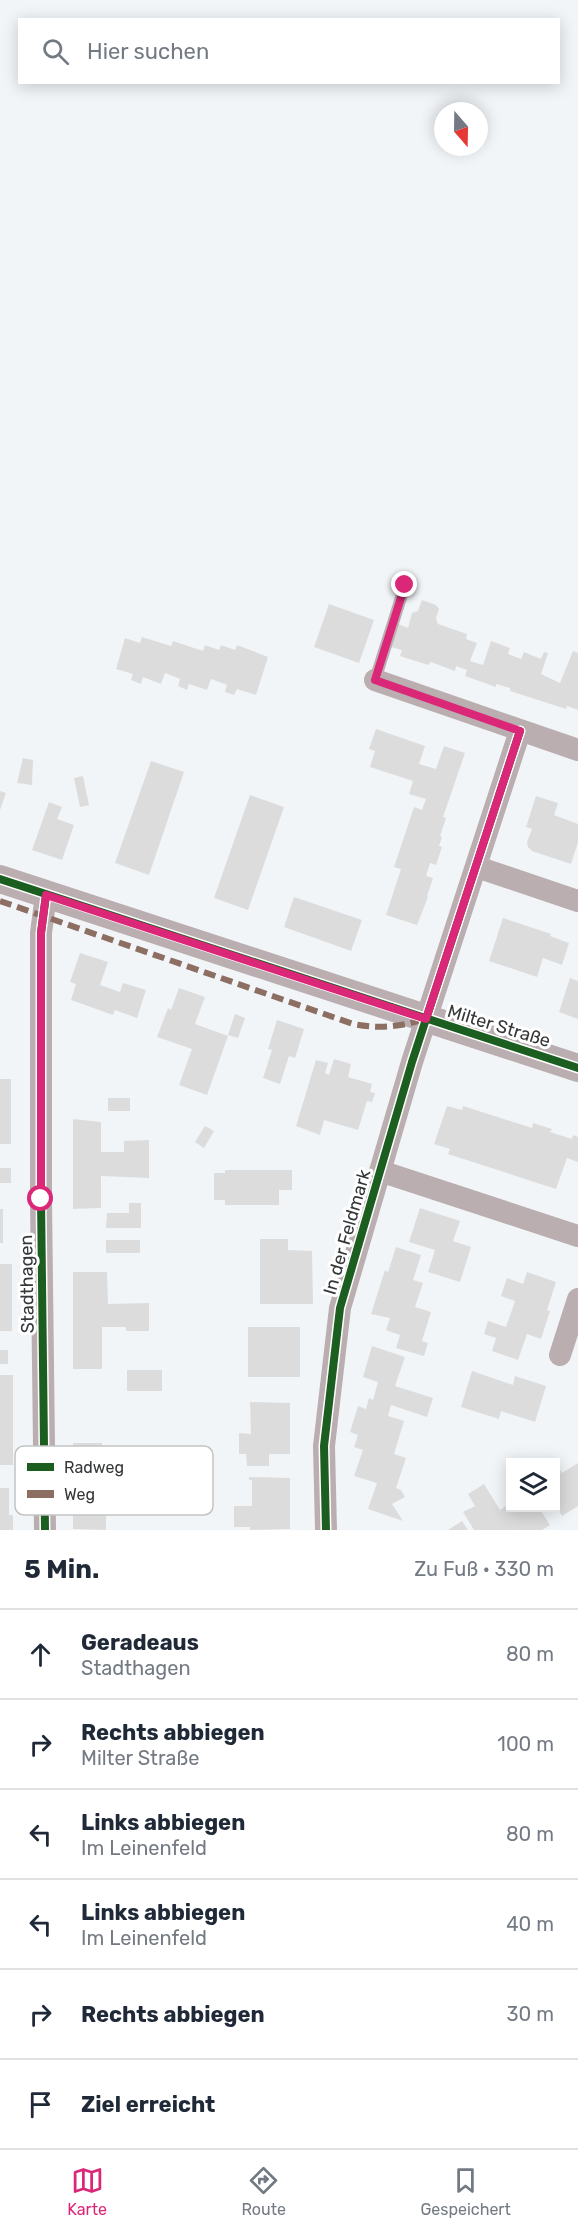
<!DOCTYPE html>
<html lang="de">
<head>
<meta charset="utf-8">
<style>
  :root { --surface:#fff; --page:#f6f6f7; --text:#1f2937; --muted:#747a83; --line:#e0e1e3; --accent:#db2777 }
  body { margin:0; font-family:Rubik,sans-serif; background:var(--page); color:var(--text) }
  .controls { position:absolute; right:18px; bottom:18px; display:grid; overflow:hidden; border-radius:0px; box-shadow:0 3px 15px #0003 }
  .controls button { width:54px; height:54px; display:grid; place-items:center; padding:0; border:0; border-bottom:2px solid var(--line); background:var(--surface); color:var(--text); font:30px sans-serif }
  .compass { position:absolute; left:434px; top:102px; width:54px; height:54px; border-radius:50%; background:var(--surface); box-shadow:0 3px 15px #0003; rotate:160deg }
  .stop { position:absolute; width:18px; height:18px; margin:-14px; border:4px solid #db2777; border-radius:50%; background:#fff }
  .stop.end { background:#db2777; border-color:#fff; box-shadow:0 2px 6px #0008 }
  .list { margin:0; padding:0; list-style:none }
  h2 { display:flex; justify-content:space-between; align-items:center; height:78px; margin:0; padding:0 24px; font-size:26px }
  h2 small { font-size:20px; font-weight:400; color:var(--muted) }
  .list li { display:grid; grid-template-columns:39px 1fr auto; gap:18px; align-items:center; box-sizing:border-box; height:90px; padding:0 24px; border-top:2px solid var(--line) }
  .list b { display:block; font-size:22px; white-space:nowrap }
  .list p { margin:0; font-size:20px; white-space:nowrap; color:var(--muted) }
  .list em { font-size:20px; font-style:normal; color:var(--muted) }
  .icon { flex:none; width:33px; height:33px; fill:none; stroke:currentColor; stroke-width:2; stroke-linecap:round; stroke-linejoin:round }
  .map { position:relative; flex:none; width:578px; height:1530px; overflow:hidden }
  .search { position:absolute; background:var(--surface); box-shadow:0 3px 15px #0003; left:18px; right:18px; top:18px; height:66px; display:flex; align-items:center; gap:15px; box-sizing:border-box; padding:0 21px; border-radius:0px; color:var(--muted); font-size:22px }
  .sheet { height:618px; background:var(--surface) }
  nav { display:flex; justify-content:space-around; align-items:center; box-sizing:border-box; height:84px; border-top:2px solid var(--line); background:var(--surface); font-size:16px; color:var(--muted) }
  nav a { display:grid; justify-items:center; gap:3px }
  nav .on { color:var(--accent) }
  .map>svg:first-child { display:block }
  .building { fill:#dcdcdd }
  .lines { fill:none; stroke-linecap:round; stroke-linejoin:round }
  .service { stroke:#bbaeb1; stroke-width:12 }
  .minor { stroke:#bbaeb1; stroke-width:22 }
  .tertiary { stroke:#bbaeb1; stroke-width:28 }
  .quiet { stroke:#8d6e63; stroke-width:6; stroke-dasharray:12 6; stroke-linecap:butt }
  .cycleway-casing { stroke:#fff; stroke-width:11 }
  .cycleway { stroke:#1b5e20; stroke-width:8 }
  .route { stroke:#db2777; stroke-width:8 }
  .labels { text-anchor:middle; stroke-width:6; stroke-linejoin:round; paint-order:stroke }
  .street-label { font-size:18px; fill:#343638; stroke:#fff }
  .key { fill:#fff; stroke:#c2c3c3; stroke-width:1.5 }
  .key-label { font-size:16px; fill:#343638 }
</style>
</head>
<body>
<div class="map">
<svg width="578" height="1530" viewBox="0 0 578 1530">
  <rect width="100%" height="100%" fill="#f2f5f8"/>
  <path class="building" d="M422,600l14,5 3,4 -3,9 2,6 29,10 -1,5 11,4 -7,18 13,4 8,-24 19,7 -2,6 13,5 3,-7 17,7 3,-7 4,1 -7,21 19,9 13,-32 5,2v57l-11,-4 -1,3 -56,-18v-3l-14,-4v3l-31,-11 2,-6 -11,-4 -1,5 -24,-9 -3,3 -28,-9 2,-6 -11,-3 7,-23 10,4 4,-15 6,-2z
    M329,604l45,16 -15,43 -45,-16z
    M142,637l29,9 2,-5 30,10 2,-6 14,5 2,-5 14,5 2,-5 31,12 -12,38 -19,-6 -3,6 -9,-3 2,-7 -16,-6 -4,11 -18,-6 -2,6 -9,-4 2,-7 -15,-6 -4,11 -18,-7 -2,7 -10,-4 2,-6 -17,-5 9,-31 15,5z
    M376,729l49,17 -6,18 17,5 8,-23 21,7 -22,64 3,1 -6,18 2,1 -3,9 3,1 -6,18 -6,-2 -4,13 7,2 -6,18 1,1 -11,28 -31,-10 15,-46 -7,-2 20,-60 8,3 4,-11 -17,-5 4,-13 -43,-14 5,-16 -6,-2z
    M23,758l10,2 -1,25 -15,-2z
    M151,761l33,11 -35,103 -34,-12z
    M83,776l6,29 -9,2 -6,-29z
    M0,791l6,2 -6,17z
    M250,795l34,12 -36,103 -34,-12z
    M536,796l22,7 -4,12 24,9v18l-7,22 -39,-13 -4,-4 -1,-5 5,-13 -6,-2z
    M49,802l13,5 -5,12 17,6 -12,35 -30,-10z
    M294,897l68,23 -11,31 -67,-24z
    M503,918l48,16 -1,2 19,7 -7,22 -19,-7 -6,19 -48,-16z
    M80,953l28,9 -8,23 20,7 3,-9 23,7 -9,28 -22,-8 -2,5 -42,-15 5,-16 -6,-2z
    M570,978l8,3v38l-19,-7z
    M179,988l26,9 -10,27 33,12 -21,59 -28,-10 13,-36 -35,-12 11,-29 3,2z
    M235,1014l10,4 -7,20 -10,-3z
    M277,1020l27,9 -9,29 -6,-2 -9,28 -17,-6 9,-28 -4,-1z
    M334,1059l17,5 -3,13 24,7 -2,8 5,1 -3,9 -5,-1 -9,29 -34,-10 -4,15 -24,-9 20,-66 12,3 -3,10 4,2z
    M0,1079h11v65h-11z
    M108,1098h22v13h-22z
    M447,1106l15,4 1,-4 69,22 1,-5 19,6 -2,3 22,7 1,-4 5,2v25l-11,-4 -11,31 -108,-35 2,-5 -16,-5z
    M73,1119l28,3v30h23v-11l25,-1v38l-48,-2v32l-28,1z
    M205,1126l9,5 -10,17 -9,-6z
    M0,1168h11v15h-11z
    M225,1170h67v20h-13v15h-54v-5h-11v-27h11z
    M129,1203h12v25h-35l1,-15h22z
    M420,1208l40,13 -7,20 18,6 -11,35 -32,-10 7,-22 -26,-8z
    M0,1209h3v34h-3z
    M260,1239h28v11l24,1 1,53h-53z
    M106,1240h34v13h-34z
    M396,1247l25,8 -8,25 10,3 -8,24 16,5 -9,29 6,2 -4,13 -28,-8 4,-13 -14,-5 4,-12 -19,-4 14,-44 3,2z
    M0,1264h12v67h-12z
    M73,1272h34l1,32 41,-1v28h-23v-4h-24v42h-29z
    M527,1272l29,10 -9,28 3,1 -9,28 -14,-5 -9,26 -26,-9 4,-13 -12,-4 4,-13 18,6 9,-26 -14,-5 6,-18 16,6z
    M248,1327h52v50h-52z
    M372,1346l33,11 -10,29 38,12 -6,19 -36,-12 -3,11 16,5 -10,33 12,4 -10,30 5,2 4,7 -13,7 11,17 -35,-12 9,-26 -23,-7 9,-26 -9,-3 4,-12 -8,-3 8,-26 8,3 3,-11 4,2 5,-18 -15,-5z
    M0,1350h8v14h-8z
    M127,1370h35v21h-35z
    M472,1371l41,14 2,-9 31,10 -11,36 -34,-11 -2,8 -38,-12z
    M0,1375h13v90h-13z
    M250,1402l40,1v51h-21v12h-22l-1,-12h-7v-21l12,1z
    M73,1443h29v11h23v-6h23v3l12,-1v6h-12v10h3v26l-19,-1v-15h-31v16h5v38l-33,-1z
    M556,1463l6,10 16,-10v43l-16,10 -6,-10z
    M249,1477l41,1v51l-40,1v-3h-16v-21h18v-26h-3z
    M484,1484l16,26 10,-7v5h29l11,17 -8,5h-68l-11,-18 12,-6 -7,-12z
    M0,1488h9v27h4v15h-13z
    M462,1521l6,9h-20z"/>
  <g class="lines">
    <path class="service" d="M375,680l30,-95"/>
    <path class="minor" d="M375,680l203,70
      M477,867l101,34
      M380,1171l198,65
      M560,1355l18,-56
      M45,1530l-4,-331v-266l5,-38
      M326,1530l-2,-84 16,-138 72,-246 108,-331"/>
    <path class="tertiary" d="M0,879l578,189"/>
    <path class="quiet" d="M0,901l353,123c26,5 47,3 72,-5"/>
    <defs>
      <path id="cycleway" d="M0,879l578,189
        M45,1530l-4,-331v-266l5,-38
        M326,1530l-2,-84 16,-138 72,-246 108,-331"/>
    </defs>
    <use href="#cycleway" class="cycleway-casing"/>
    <use href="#cycleway" class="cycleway"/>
  </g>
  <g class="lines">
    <path class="route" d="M41,1199v-266l5,-38 380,124 94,-288 -145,-51 30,-95"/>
  </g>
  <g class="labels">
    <g class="street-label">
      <text transform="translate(499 1026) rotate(17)" y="6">Milter Straße</text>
      <text transform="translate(347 1232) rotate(-74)" y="6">In der Feldmark</text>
      <text transform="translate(27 1284) rotate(-91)" y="6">Stadthagen</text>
    </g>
  </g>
  <rect x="15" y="1446" width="198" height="69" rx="9" class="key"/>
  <rect x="27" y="1463" width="27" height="8" fill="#1b5e20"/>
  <rect x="27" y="1490" width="27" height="8" fill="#8d6e63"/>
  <g class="key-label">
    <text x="64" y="1473">Radweg</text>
    <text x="64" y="1500">Weg</text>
  </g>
</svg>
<div class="controls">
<button><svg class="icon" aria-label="layers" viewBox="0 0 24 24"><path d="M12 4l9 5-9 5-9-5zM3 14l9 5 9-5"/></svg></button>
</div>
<svg class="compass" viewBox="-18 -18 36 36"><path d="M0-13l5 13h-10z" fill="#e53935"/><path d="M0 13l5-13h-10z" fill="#747a83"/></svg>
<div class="stop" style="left:41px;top:1199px"></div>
<div class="stop end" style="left:405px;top:585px"></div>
<div class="search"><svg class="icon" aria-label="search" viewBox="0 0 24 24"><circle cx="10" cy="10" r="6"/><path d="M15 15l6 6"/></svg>Hier suchen</div>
</div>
<section class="sheet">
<h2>5 Min.<small>Zu Fuß · 330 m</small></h2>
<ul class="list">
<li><svg class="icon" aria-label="ahead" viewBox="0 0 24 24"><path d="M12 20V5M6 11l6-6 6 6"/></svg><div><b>Geradeaus</b><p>Stadthagen</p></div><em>80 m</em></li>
<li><svg class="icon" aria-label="right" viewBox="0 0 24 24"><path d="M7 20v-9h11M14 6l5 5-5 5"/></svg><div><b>Rechts abbiegen</b><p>Milter Straße</p></div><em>100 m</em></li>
<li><svg class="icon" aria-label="left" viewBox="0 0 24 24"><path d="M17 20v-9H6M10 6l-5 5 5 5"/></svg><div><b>Links abbiegen</b><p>Im Leinenfeld</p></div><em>80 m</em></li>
<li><svg class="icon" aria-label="left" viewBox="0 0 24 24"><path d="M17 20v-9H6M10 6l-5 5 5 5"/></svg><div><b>Links abbiegen</b><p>Im Leinenfeld</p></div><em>40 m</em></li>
<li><svg class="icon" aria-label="right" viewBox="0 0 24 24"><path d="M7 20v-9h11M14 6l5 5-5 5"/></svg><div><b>Rechts abbiegen</b></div><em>30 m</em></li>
<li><svg class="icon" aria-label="arrive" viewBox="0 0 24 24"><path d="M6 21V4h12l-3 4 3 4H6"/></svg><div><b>Ziel erreicht</b></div></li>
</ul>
</section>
<nav>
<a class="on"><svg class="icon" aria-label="map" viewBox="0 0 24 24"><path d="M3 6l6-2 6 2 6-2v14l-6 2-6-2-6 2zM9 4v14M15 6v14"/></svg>Karte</a>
<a><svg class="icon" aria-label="directions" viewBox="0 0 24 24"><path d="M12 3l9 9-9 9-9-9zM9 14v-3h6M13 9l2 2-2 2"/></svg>Route</a>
<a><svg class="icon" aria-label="saved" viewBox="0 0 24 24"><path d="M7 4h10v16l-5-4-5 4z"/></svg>Gespeichert</a>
</nav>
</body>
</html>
